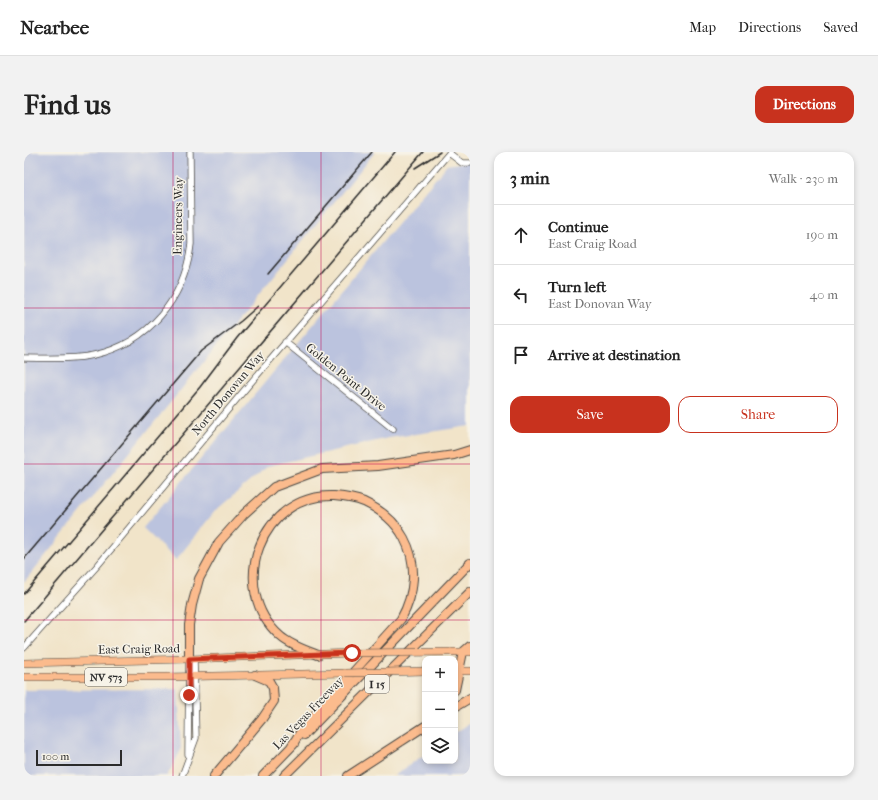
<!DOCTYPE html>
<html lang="en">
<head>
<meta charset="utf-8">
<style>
  :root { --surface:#fff; --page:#f2f2f2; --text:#222; --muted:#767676; --line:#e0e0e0; --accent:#c8321e }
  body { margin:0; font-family:"IM FELL French Canon",serif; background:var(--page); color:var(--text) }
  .controls { position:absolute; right:12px; bottom:12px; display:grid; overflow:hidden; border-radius:8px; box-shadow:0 2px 6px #0003 }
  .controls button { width:36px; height:36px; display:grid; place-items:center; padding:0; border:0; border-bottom:1px solid var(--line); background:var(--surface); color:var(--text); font:20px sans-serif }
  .scale { position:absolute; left:12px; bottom:10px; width:86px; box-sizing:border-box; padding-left:4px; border:2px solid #2b2b2b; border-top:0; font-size:11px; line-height:14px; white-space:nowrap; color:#2b2b2b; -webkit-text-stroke:3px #f7f3e8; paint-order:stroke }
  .stop { position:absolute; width:12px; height:12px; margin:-9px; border:3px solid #c8321e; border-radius:50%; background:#fff }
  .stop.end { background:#c8321e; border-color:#fff; box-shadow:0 1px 4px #0008 }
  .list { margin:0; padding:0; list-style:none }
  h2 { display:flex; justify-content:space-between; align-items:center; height:52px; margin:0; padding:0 16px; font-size:17px }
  h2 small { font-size:13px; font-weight:400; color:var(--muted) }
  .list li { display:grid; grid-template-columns:26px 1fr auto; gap:12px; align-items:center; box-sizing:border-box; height:60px; padding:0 16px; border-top:1px solid var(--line) }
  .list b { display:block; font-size:15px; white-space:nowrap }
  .list p { margin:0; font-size:13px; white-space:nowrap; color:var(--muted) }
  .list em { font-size:13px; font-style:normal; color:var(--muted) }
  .actions { display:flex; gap:8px; padding:12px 16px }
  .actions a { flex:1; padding:9px 0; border:1px solid var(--accent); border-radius:12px; text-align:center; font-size:14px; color:var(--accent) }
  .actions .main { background:var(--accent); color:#fff }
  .icon { flex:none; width:22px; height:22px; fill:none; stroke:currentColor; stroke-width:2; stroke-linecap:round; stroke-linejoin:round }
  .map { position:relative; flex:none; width:446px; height:624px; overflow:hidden; border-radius:12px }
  header { display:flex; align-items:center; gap:24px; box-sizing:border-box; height:56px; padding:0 20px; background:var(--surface); border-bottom:1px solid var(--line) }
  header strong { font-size:19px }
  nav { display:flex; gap:22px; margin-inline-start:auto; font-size:14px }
  .intro { display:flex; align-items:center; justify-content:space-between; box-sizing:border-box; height:96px; padding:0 24px }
  h1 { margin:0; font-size:28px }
  .button { padding:10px 18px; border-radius:12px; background:var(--accent); color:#fff; font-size:14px; font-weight:700 }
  main { display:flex; gap:24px; padding:0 24px }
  aside { flex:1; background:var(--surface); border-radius:12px; box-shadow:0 2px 6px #0003 }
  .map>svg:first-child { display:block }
  .industrial { fill:#bbc3de }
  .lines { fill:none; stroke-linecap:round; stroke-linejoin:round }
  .minor-casing { stroke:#494743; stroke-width:7 }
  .major-casing { stroke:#494743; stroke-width:8 }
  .highway-casing { stroke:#494743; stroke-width:10 }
  .minor { stroke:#fff; stroke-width:5.5 }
  .major { stroke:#fbbb8d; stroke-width:7 }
  .highway { stroke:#fbbb8d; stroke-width:8 }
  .rail { stroke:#2b2b2b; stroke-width:1.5 }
  .major-bridge-casing { stroke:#494743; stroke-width:8; stroke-linecap:butt }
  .major-bridge { stroke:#fbbb8d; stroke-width:7 }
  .route { stroke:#c8321e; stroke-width:5 }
  .grid { fill:none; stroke:#c2185b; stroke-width:1; stroke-opacity:0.55 }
  .labels { text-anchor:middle; stroke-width:3; stroke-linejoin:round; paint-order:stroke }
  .shield { fill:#f7f3e8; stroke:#686764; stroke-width:1 }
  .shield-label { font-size:11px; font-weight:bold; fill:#2b2b2b }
  .street-label { font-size:12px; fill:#2b2b2b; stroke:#f7f3e8 }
</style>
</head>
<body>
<header>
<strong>Nearbee</strong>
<nav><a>Map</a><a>Directions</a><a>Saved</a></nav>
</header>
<div class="intro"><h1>Find us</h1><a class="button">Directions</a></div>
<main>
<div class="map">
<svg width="446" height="624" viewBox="0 0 446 624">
  <rect width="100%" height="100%" fill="#f7f3e8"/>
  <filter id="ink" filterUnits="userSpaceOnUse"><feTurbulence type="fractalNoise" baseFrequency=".025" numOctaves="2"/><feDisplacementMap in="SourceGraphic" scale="8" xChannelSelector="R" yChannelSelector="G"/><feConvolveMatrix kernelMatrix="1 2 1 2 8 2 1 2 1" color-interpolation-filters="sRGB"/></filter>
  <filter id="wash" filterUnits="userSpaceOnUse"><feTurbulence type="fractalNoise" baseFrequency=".012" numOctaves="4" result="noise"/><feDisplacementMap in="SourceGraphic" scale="16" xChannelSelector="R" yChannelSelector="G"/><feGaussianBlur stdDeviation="0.9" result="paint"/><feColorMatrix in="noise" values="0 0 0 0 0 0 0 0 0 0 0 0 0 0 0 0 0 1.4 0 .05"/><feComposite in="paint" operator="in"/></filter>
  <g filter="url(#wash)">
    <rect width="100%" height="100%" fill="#f1e4c9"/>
    <path class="industrial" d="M0,0h351l-351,430z
      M446,9v265l-81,12 -121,28 -53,45 -39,49 -33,-32 304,-363z
      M154,537l3,61 -14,26h-143v-86z
      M446,571v53h-76l31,-22v7h30v-28z"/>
  </g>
  <g filter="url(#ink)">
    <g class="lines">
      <defs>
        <path id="minor" d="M425,1l13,10h8
          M261,190l108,87
          M0,206c23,0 47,2 70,-3 55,-12 91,-57 97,-111l-1,-92
          M0,496l74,-83 149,-178 203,-235
          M164,602l1,-95
          M158,624l14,-38 -2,-79"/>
        <path id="major" d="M426,500h20
          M0,511l165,-4 163,-6
          M431,519h15
          M0,525h142l179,-4"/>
        <path id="highway" d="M165,507v-34l3,-20 7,-26 20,-37 25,-28 30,-27 48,-18 56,-3 76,-11 16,-5
          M431,538l8,-38 7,-6
          M431,555l15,-9
          M280,583l166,-172
          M267,595l12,-19 98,-109c14,-25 17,-55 3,-81 -9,-17 -23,-28 -40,-36 -10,-4 -19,-5 -30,-6 -73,-3 -108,92 -54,140 10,9 25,14 38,19
          M190,624l48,-57 12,-18 -1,-13 -4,-7 -14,-6
          M239,624l31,-32
          M260,624l186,-184
          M324,624l77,-50"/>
      </defs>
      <use href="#minor" class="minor-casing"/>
      <use href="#major" class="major-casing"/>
      <use href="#highway" class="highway-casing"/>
      <use href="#minor" class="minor"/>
      <use href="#major" class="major"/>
      <use href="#highway" class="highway"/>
      <path class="rail" d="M391,16l25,-16
        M244,122l104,-122
        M0,407l177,-208 40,-30 17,-15
        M0,442l176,-207 37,-49 158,-186
        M0,469l399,-469"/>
      <defs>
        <path id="major-bridge" d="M328,501l98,-1
          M321,521l80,-2"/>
      </defs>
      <use href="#major-bridge" class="major-bridge-casing"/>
      <use href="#major-bridge" class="major-bridge"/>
    </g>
  </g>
  <g class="lines" filter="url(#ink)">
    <path class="route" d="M165,543v-36l163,-6"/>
  </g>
  <path class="grid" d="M149,0v624M297,0v624M0,156h446M0,312h446M0,468h446"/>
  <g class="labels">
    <g class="shield">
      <rect x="61" y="516" width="42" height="18" rx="3"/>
      <rect x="341" y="523" width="24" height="18" rx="3"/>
    </g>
    <g class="shield-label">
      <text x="82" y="529">NV 573</text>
      <text x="353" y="536">I 15</text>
    </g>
    <g class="street-label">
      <text transform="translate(154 64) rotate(-89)" y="4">Engineers Way</text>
      <text transform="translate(322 225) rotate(39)" y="4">Golden Point Drive</text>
      <text transform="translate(204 241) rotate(-50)" y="4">North Donovan Way</text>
      <text transform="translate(115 497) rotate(-1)" y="4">East Craig Road</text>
      <text transform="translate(284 561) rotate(-46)" y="4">Las Vegas Freeway</text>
    </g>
  </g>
</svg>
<div class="controls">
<button>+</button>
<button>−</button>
<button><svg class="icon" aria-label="layers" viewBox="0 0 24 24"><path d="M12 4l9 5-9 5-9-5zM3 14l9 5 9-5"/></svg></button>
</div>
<div class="scale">100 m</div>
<div class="stop" style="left:328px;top:501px"></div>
<div class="stop end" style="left:165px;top:543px"></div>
</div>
<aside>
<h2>3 min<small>Walk · 230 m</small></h2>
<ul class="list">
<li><svg class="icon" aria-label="ahead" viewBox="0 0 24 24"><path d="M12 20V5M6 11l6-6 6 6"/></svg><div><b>Continue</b><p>East Craig Road</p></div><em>190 m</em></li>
<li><svg class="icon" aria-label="left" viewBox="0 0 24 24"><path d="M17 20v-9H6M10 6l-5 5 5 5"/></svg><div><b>Turn left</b><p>East Donovan Way</p></div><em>40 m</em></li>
<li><svg class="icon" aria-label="arrive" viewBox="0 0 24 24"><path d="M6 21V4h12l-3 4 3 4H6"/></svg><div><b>Arrive at destination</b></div></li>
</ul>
<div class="actions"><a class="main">Save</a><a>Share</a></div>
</aside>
</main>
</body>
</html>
